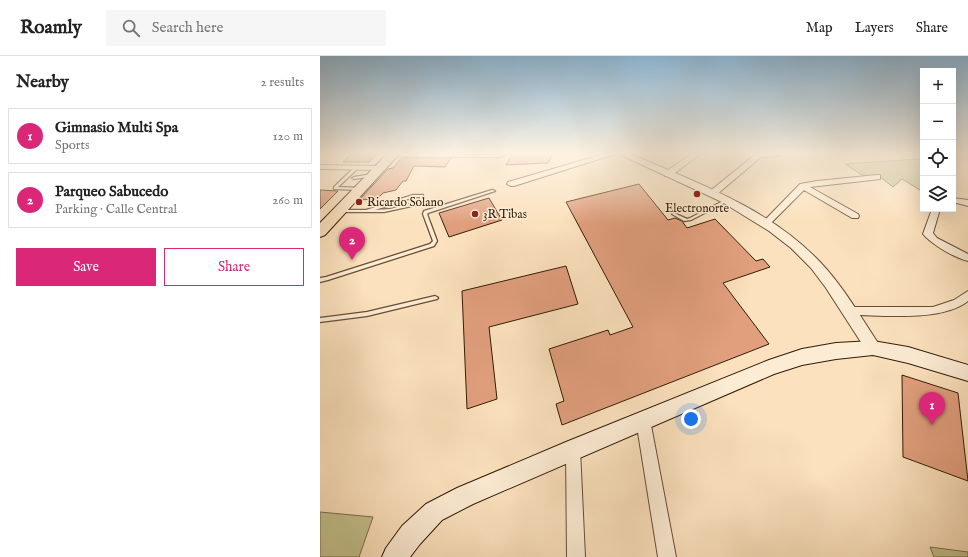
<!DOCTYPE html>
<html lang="en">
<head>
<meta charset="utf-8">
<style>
  :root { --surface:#fff; --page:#f6f6f6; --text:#222; --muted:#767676; --line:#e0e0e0; --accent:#db2777 }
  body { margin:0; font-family:"IM FELL English",serif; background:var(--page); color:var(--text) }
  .controls { position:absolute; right:12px; top:12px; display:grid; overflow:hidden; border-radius:0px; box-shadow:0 4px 16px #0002 }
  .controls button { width:36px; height:36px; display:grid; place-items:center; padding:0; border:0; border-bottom:1px solid var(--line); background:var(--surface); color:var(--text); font:20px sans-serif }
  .you { position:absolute; left:371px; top:363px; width:14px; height:14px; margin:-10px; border:3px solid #fff; border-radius:50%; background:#1a73e8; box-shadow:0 0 0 6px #1a73e833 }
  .badge { display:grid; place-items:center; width:26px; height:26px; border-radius:50%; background:var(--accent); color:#fff; font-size:13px; font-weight:700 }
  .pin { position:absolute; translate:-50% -33px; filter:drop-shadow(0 1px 2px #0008) }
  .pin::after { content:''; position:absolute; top:21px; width:14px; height:12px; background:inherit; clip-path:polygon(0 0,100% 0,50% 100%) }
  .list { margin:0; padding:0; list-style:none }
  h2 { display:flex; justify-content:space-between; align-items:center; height:52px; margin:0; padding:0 16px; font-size:17px }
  h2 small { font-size:13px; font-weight:400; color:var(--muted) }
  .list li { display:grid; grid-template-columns:26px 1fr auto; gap:12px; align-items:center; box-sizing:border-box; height:56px; margin:0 8px 8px; padding:0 8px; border:1px solid var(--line); border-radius:0px }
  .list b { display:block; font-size:15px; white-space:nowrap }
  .list p { margin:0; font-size:13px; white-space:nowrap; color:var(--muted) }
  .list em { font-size:13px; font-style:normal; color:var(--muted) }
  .actions { display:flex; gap:8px; padding:12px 16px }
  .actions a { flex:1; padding:9px 0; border:1px solid var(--accent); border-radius:0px; text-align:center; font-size:14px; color:var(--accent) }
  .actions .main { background:var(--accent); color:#fff }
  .icon { flex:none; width:22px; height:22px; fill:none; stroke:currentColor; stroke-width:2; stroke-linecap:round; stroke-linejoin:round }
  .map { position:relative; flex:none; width:648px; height:501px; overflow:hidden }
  header { display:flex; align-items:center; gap:24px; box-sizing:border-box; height:56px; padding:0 20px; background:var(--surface); border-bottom:1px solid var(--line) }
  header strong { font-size:19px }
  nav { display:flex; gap:22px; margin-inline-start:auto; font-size:14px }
  .search { width:280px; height:36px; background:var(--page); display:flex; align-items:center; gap:10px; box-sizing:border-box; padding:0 14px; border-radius:0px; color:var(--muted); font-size:15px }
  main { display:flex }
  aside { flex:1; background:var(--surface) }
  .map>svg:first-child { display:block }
  .green { fill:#c3c18e; stroke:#7c6e4a }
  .building { fill:#e19f7d; stroke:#341c07 }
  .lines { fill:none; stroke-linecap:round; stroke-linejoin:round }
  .service-casing { stroke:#664d34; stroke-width:2.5 }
  .minor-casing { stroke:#664d34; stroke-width:2 }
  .tertiary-casing { stroke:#664d34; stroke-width:2 }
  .secondary-casing { stroke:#341c07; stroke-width:2 }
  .primary-casing { stroke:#341c07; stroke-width:2 }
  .service { fill:#fcecd4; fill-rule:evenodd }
  .minor { fill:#fcecd4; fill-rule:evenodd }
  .tertiary { fill:#fcecd4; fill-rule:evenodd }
  .secondary { fill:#fcecd4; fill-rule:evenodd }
  .primary { fill:#fbe1bd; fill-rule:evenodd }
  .poi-dot { fill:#8f2418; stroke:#fcecd4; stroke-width:1.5 }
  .labels { text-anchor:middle; stroke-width:3; stroke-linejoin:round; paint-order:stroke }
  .far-poi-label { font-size:12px; fill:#341c07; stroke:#fcecd4; text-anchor:start }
</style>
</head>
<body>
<header>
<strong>Roamly</strong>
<div class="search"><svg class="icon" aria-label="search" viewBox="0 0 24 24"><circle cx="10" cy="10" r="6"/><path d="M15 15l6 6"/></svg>Search here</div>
<nav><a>Map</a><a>Layers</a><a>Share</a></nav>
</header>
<main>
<aside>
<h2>Nearby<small>2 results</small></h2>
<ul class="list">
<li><span class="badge">1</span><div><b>Gimnasio Multi Spa</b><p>Sports</p></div><em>120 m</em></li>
<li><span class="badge">2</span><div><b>Parqueo Sabucedo</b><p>Parking · Calle Central</p></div><em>260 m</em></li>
</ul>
<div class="actions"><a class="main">Save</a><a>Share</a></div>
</aside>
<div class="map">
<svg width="648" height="501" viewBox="0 0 648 501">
  <rect width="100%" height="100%" fill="#fbe1bd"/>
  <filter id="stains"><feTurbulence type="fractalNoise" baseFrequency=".005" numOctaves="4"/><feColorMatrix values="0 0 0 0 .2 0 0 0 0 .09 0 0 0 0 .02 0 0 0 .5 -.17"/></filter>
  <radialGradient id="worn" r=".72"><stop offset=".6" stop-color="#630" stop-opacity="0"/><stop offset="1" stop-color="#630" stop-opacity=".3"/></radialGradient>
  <path class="green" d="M597,103l6,1v32l-21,-13 -9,8 -14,-11 -17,-1 -17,-11z
    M0,456l53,5 -14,40h-39z
    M610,491l38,5v5h-34z"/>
  <path class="building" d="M31,98h26l-8,8h-26z
    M192,98h41l-5,9 -42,2z
    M82,102h49l-6,9 -31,-1 -8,15h-3l-7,9 -13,3 -6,6 -18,1 29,-31 5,-1z
    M319,128l29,36 7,-2 7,3 5,7 28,-9 41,42 7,-2 7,8 -47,16 46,61 -207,81 -6,-21 8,-3 -15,-52 59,-19 2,5 23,-8 -67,-125z
    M0,134l18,1 -18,18z
    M169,142l13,22 -53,17 -10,-24z
    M246,210l12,38 -89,23 8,72 -30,10 -5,-118z
    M582,319l56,18 10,88 -65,-24z"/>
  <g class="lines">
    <defs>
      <path id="service" d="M71,98h50l58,1 3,-1h5l-8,3 -107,-1 -2,-1z
        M35,111l3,1 -20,19 22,1 2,1 -1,1 -27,-1v-2z
        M52,118h1v2l-19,3 -2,-1 2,-1z
        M172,134h1l2,1 -67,22 -1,1 10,27 -3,5 -106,34 -8,2v-4l6,-1 104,-33 3,-3 -10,-27 1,-3z
        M93,139h10l1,6 -3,3 -37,8h-43l-2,-1 2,-1h25zM94,141h6v4l-1,1 -29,7 -15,1z
        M407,143h2l1,1 -39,20 -7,1 -12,-7 2,-1 13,6 3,-1z
        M115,240l2,1 1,1 -1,1 -70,17 -47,6v-4l47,-6z"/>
      <path id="minor" d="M284,98h11l-101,32h-3l-4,-2 1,-2z
        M372,98h8l-29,22h-6v-4z
        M436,98h25l-4,2 -16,1 -45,38h-6v-4z
        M0,109l60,1 4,2 -4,2 -60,-1z
        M557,119h3v4l-70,8 48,27 1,2 -1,2h-6l-48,-28 -35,35h-6l-1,-2 38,-39 17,-3z
        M633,142l15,2v6l-15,-4z
        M612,153h8l-7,24 4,5 31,16v7c-13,-3 -37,-17 -45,-27z
        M648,235v10c-26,21 -85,14 -118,14l-4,-1 -2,-3 2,-3 4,-1h83l21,-7z
        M323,357l5,2 2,5 26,137h-18l-22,-137 2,-5z
        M253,386l5,2 2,5 5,108h-18l-1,-108 2,-5z"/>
      <path id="tertiary" d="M299,98h12c66,29 138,54 189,108 23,24 40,54 58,81l3,5 -3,5 -5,2 -5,-2 -42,-65 -15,-20 -20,-20 -22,-17 -47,-29z"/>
      <path id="secondary" d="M553,285l35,6 60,18v16l-60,-18 -35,-8 -37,4 -34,6 -28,9 -301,130 -31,16 -22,24 -10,13h-28l4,-9 16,-22 24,-22 31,-16 109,-46 203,-82 33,-11 34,-6z"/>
      <path id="primary" d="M67,98h12l-74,81 -5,2v-14z"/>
    </defs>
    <use href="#service" class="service-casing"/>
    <use href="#minor" class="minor-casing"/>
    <use href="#tertiary" class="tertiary-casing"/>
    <use href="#secondary" class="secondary-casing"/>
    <use href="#primary" class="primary-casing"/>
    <use href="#service" class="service"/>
    <use href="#minor" class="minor"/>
    <use href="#tertiary" class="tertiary"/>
    <use href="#secondary" class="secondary"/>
    <use href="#primary" class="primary"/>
  </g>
  <linearGradient id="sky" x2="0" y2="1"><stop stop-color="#8cb7d6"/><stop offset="0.58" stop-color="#fdf2e1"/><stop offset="1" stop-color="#fdf2e1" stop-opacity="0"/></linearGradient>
  <rect width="648" height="168" fill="url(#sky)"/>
  <g class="poi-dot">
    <circle cx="377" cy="138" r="4"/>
    <circle cx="39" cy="146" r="4"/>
    <circle cx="155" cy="158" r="4"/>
  </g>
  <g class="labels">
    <g class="far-poi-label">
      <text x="47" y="150">Ricardo Solano</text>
      <text x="377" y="156" text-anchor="middle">Electronorte</text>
      <text x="163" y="162">3R Tibas</text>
    </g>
  </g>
  <rect width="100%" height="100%" filter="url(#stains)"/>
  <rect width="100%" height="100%" fill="url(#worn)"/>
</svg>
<div class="controls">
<button>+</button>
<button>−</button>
<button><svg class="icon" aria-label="locate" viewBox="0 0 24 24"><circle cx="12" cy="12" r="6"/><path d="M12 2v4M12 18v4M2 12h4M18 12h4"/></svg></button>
<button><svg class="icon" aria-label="layers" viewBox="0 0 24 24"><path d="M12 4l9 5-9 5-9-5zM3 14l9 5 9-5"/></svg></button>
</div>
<div class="you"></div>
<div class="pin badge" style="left:612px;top:369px">1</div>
<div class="pin badge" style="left:32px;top:204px">2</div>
</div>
</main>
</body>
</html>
